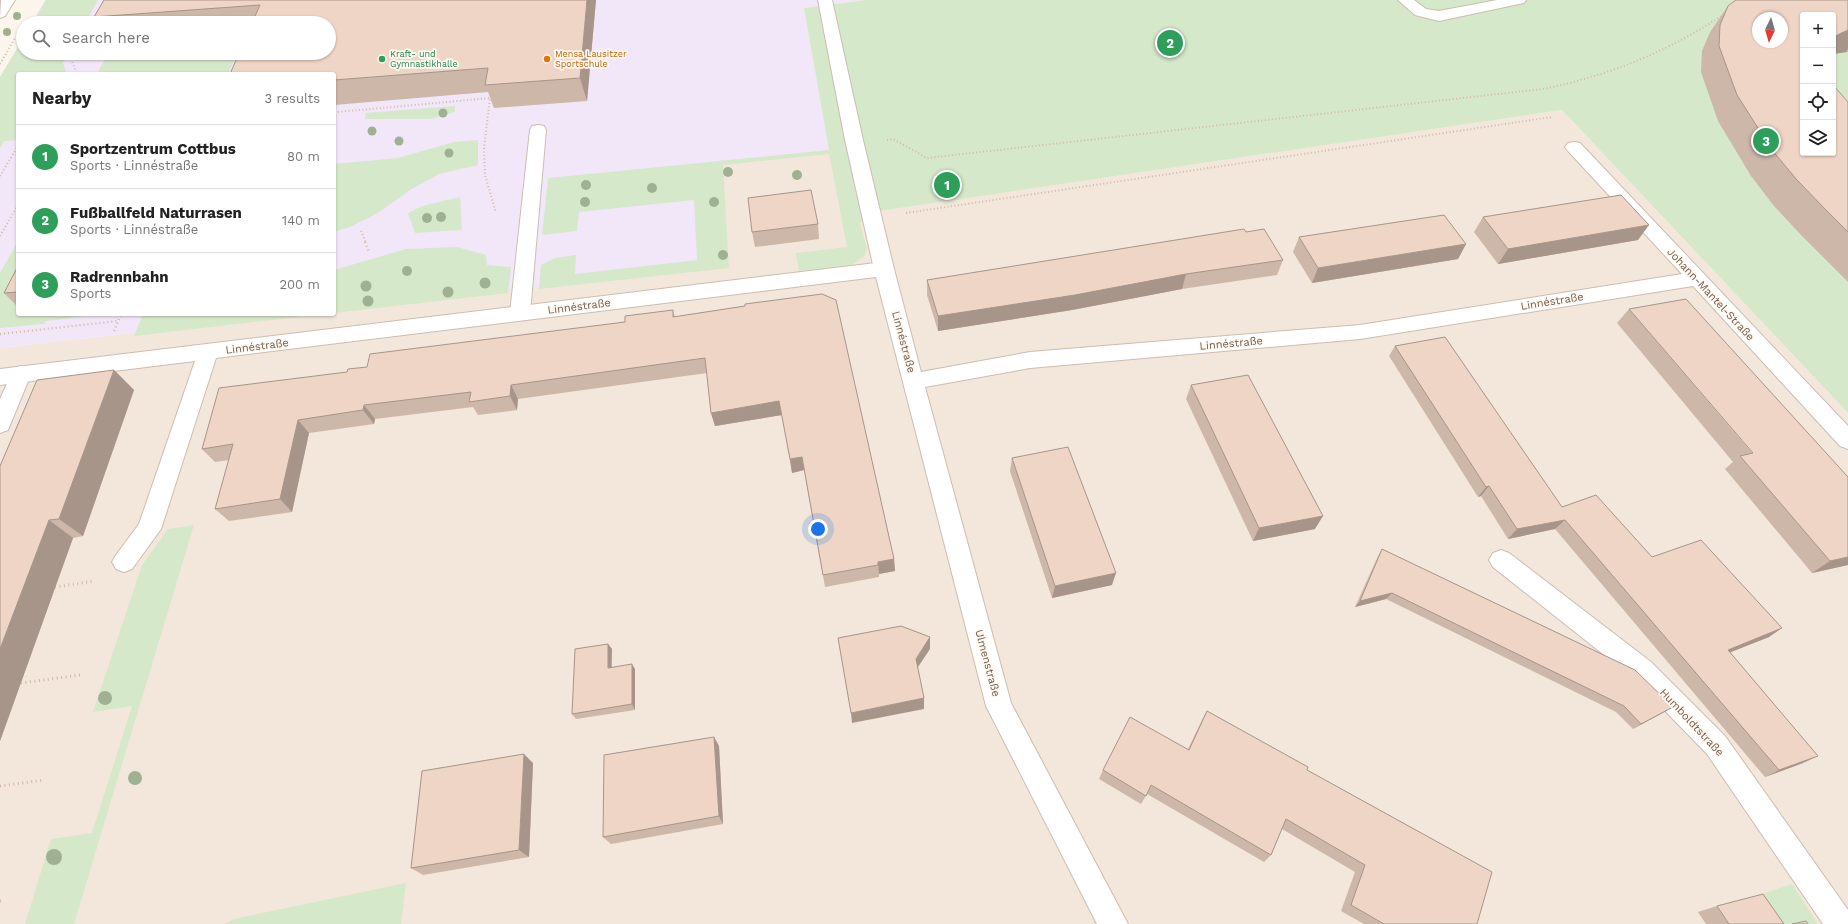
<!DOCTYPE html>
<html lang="en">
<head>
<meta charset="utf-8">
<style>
  :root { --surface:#fff; --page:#f2f2f2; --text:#222; --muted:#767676; --line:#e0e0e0; --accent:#d9785c }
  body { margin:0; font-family:"Work Sans",sans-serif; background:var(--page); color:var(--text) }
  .controls { position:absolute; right:12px; top:12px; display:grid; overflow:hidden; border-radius:4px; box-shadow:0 1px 3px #0004 }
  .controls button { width:36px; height:36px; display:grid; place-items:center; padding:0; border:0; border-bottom:1px solid var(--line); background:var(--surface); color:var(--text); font:20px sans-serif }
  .compass { position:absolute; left:1752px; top:12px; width:36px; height:36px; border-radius:50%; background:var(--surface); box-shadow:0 1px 3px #0004; rotate:185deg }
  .you { position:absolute; left:818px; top:529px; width:14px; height:14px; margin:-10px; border:3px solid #fff; border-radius:50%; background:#1a73e8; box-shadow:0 0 0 6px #1a73e833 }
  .badge { display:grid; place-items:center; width:26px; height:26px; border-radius:50%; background:var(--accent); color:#fff; font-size:13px; font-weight:700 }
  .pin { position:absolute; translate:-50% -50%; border:2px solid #fff; box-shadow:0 1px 4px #0006 }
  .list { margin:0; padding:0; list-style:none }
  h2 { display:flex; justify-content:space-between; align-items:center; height:52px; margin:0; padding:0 16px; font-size:17px }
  h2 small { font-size:13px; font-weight:400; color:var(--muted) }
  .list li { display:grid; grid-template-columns:26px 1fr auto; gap:12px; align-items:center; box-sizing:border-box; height:64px; padding:0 16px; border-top:1px solid var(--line) }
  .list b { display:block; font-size:15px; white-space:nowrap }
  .list p { margin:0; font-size:13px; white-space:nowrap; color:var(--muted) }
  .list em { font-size:13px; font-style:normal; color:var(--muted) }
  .icon { flex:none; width:22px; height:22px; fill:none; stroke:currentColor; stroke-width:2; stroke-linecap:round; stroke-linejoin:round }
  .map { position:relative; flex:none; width:1848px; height:924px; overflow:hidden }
  .search { position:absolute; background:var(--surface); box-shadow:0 1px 3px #0004; left:16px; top:16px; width:320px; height:44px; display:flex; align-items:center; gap:10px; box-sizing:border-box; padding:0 14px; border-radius:22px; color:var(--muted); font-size:15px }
  .panel { position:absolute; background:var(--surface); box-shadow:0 1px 3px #0004; left:16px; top:72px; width:320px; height:244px; border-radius:4px }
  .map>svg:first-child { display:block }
  .residential { fill:#f2e7da }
  .education { fill:#f2e7f8 }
  .green { fill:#d6e8ca; fill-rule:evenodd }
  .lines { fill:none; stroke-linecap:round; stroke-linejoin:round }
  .lane-casing { stroke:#ccbdb1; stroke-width:2 }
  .street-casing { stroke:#ccbdb1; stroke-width:2 }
  .path-far2 { stroke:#d3b9a7; stroke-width:2; stroke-dasharray:1 2.5; stroke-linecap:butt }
  .path-far1 { stroke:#d3b9a7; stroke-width:2.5; stroke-dasharray:1 3; stroke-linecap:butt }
  .path { stroke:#d3b9a7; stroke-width:3; stroke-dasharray:1 3.5; stroke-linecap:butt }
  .lane { fill:#fff; fill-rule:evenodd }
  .street { fill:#fff; fill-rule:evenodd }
  .tree { fill:#a0b092 }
  .wall { fill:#cdb7a9 }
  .shaded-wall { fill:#a7958a }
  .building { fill:#eed5c5; stroke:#a7958a; fill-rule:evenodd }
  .leisure-dot { fill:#2e9e5b; stroke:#fef9f1; stroke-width:1.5 }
  .food-dot { fill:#e8710a; stroke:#fef9f1; stroke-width:1.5 }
  .labels { text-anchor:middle; stroke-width:3.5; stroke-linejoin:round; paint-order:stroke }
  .far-leisure-label { font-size:9px; fill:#27864d; stroke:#fef9f1; text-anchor:start }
  .far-food-label { font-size:9px; fill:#c56008; stroke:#fef9f1; text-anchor:start }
  .street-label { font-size:11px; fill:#745d50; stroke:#fef9f1 }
</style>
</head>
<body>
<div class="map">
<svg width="1848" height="924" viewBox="0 0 1848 924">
  <rect width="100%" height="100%" fill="#fbf5eb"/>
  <path class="residential" d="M1562,110l286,303v511h-1848v-576l300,-34h34v-4l388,-146 108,-11 12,63z"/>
  <path class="education" d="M45,0h821l-62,8 26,145 -108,11 7,101 -395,45v-236h-316v240h282l-300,34v-271l23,-39v15h306v-30h-297z"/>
  <path class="green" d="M46,0h52l-13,23h-53z
    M866,0h982v413l-286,-303 -697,103 -1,7 -4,3 7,25 -3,9 -13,8 -52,6 -3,-18 51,-6 -18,-93 -106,11 6,103 -190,21 2,-24 14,-7 21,-3 -1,19 122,-14 -3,-60 -115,12 -2,19 -35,4 6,-57 281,-28 -25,-142zM1803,15h30v138h-30zM1758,18h24v24h-24z
    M23,39v14h46l-6,10 4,11h-49v66l-14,1 -4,7v-71z
    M108,53h129l-9,21h-131z
    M455,106v6l-24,7h-66l1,-6z
    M478,140v25l-39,9 -29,16 -32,23 -28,14 -16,5v-68l64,-6 56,-16z
    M460,197l2,33 -47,3 -7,-20 14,-7z
    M18,241v73h10v2l18,-2 50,1 -50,6 -2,3 -44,4v-55z
    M457,247l29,8 1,10 24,2 -3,26 -174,20v-43l72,-21z
    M143,314h179l-188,22z
    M194,525l-120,399h-49l26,-85 41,-6 40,-127 -39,6 49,-147 26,-36z
    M406,883l-5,41h-177l10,-5z
    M1792,884l26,40h-58l-17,-24z"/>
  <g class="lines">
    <defs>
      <path id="lane" d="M818,0h14l31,140 31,129 -3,5 -7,2 -7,-2 -3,-5 -29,-129z
        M538,125l6,1 2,4 -16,183 -3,5 -7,2 -7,-2 -3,-5 20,-183 2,-4z
        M21,366l7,2 3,6 -23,56 -8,3v-34l14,-31z
        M1501,550l8,3 142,109 74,74 123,174v14h-25l-116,-170 -74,-76 -140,-111 -4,-7 4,-7z"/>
      <path id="street" d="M1,0h14l-10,16 -5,2z
        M1398,0h16l12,9 13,2 58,-11h29l-2,3 -5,1 -80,17 -24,-6z
        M1574,142l6,1 268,283v23l-8,-3 -147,-160 -333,53 -330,29 -105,19 86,316 117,221h-31l-111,-218 -110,-429 -660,81 -55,171 -29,40 -8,3 -8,-3 -4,-7 4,-7 23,-31 56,-163 -195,24v-16l884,-107 7,2 3,5 27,103 109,-20 330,-27 322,-51 -114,-123 -3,-4 3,-4z"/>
    </defs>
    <use href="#lane" class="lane-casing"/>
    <use href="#street" class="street-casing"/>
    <path class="path-far2" d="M92,23l4,-7
      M75,53l-4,6 6,15
      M0,64l15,-26
      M338,112l152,-14 -6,50 1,27 11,38
      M887,140l6,-1 34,19 616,-69c65,-13 124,-37 180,-74
      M0,176l18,-30
      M906,213l646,-96
      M361,231l5,12
      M0,236l18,-31"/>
    <path class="path-far1" d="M365,242l4,10
      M114,331l7,-17
      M0,334l118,-13"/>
    <path class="path" d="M55,587l40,-6
      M21,683l59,-8
      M0,786l44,-6
      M0,901l4,-1"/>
    <use href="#lane" class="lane"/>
    <use href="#street" class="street"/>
  </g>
  <g class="tree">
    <circle cx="17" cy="16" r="4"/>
    <circle cx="7" cy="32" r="4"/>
    <circle cx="443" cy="113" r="4.5"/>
    <circle cx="372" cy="131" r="4.5"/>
    <circle cx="399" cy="141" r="4.5"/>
    <circle cx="449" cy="153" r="4.5"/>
    <circle cx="728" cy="172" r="5"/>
    <circle cx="797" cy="175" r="5"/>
    <circle cx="586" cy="185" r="5"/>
    <circle cx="652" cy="188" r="5"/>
    <circle cx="585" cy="202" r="5"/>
    <circle cx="714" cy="202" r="5"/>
    <circle cx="441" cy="217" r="5"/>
    <circle cx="427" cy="218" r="5"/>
    <circle cx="723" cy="255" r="5"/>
    <circle cx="407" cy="271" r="5"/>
    <circle cx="485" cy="283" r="5.5"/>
    <circle cx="366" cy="286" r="5.5"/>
    <circle cx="448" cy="292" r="5.5"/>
    <circle cx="368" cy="301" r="5.5"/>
    <circle cx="105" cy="698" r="7"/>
    <circle cx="135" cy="778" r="7"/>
    <circle cx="54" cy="857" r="8"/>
  </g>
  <path class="wall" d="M104,0h492l-9,101 -93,7 -6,-16 -154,13v-31l-5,-51h-231l-4,-6z
    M1848,0v52l-15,2v-39h-30v138l45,-51v180l-46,-46 -28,-30 -23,-30 -33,-55 -17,-49 1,-21 8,-19 18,-26z
    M1483,217l155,23 -140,24 -24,-32z
    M818,224l1,15 -64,8 -3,-15z
    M1246,232l37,28 -6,15 -95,14 -110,21 -134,21 -11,-36v-15z
    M1299,237l167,7 -8,15 -146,24 -19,-31z
    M18,266v41l-14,-14z
    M745,306l149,253 1,12 -16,3v3l-54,10 -21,-117 -12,3 -10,-58 -67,11 -4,-13 -4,-40 -189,26 -1,11 -39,5 -5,-8 -98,12 -1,5 -65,9 -17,79 -63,9 -14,-12 14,-49 -14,2 -13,-13 145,-77 20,-5 258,-45 48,-12 2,7z
    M1629,309l219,256 -36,8 -87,-104 8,-7 -116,-139z
    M25,314h21l-19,2z
    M1395,346l167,161 90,50 117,80 -39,15 73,111 -38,14 -210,-248 -47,10 -27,-43 -3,1 -89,-141z
    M114,370l20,20 -51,146 -10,2 -73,203v-275z
    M1191,385l124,144 -62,12 -67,-142z
    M1012,458l100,127 -60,13 -42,-127z
    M1382,549l282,163 -31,17 -17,-17 -230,-113 -31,8 23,-51z
    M608,644l4,5v18l23,2v41l-59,9 -4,-5z
    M1207,711l100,59 170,154h-113l-23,-13 14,-39 -73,-43 -11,26 -7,7 -117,-68 -6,10 -42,-25 4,-9 85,-21 14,-29z
    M714,737l5,9 4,78 -112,20 -8,-7z
    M533,763l-4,94 -106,18 -12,-7z
    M1717,906l67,18h-78l-8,-12z"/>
  <path class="shaded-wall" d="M587,0h9l-9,101 -7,-23z
    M1848,30v19l-2,3 -13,2v-17z
    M1649,225l-11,15 -140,24 10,-15z
    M1466,244l-8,15 -146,24 6,-15z
    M1186,274l-4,15 -110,21 -134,21v-15z
    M114,370l20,20 -51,146 -24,-17z
    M511,385l7,14 -1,11 -7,-14z
    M779,401l3,14 -67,11 -4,-13z
    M364,405l11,14 -1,5 -11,-14z
    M298,420l11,13 -17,79 -12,-13z
    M802,457l2,13 -12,3 -2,-14z
    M1489,486l-8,10 -3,1 8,-10z
    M1323,516l-8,13 -62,12 6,-13z
    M49,520l24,18 -73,203v-92z
    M1565,520l-10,9 -47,10 9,-10z
    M1848,557v8l-36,8 18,-12z
    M894,559l1,12 -16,3 -1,-12z
    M1116,573l-4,12 -60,13 3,-12z
    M1392,593l-6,6 -31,8 5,-6z
    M1782,628l-13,9 -53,21 12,-8z
    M930,637v12l-14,21v-11z
    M608,644l4,5 -1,24 -3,-5z
    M632,664l3,5v41l-3,-6z
    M924,698v11l-72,14 -1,-10z
    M1673,707l-9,5 -31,17 8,-5z
    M714,737l5,9 4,78 -4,-8z
    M524,754l9,9 -4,94 -10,-7z
    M1818,756l-15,7 -38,14 14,-7z"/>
  <path class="building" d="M104,0h483l-7,78 -95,7 3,-17 -154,12v-6h-104l9,-21h90v-30h-77l8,-18 -166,12z
    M1736,0h112v30l-15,7v-22h-30v138h30v-68l15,17v130l-22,-22 -29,-30 -25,-30 -35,-55 -18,-49 1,-21 8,-19zM1758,18h24v24h-24z
    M811,190l7,34 -66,8 -4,-34z
    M1621,195l28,30 -141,24 -25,-32z
    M1444,215l22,29 -148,24 -19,-31z
    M1244,229l2,3 18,-3 19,31 -97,14 -111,21 -137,21 -11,-36z
    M18,266v26l-14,1z
    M822,294l14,6 58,259 -16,3v3l-55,10 -21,-118 -12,2 -11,-58 -68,12 -6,-55 -194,27 -1,11 -41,6 2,-10 -107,13 -1,5 -65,10 -18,79 -65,10 18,-65 -31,5 17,-61 128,-16 1,-3 19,-2 3,-13 255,-32v-6l48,-6v7l72,-11v-2z
    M1686,299l162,178v80l-18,4 -90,-105 13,-3 -124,-144z
    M1445,337l117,170 34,-12 56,62 49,-17 81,88 -54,22 90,106 -39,14 -214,-250 -48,9 -28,-43 -3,1 -91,-141z
    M114,370l-55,149 -10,1 -49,129v-183l37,-86z
    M1248,375l75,141 -64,12 -68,-143z
    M1068,447l48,126 -61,13 -43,-128z
    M1382,549l253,121 38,37 -32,17 -17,-18 -232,-113 -32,8z
    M901,626l29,11 -14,22 8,39 -73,15 -13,-75z
    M608,644v24l24,-4v40l-60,10 3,-65z
    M1207,711l101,56 -1,3 185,102 -15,52h-93l-33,-19 14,-40 -79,-46 -15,36 -120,-70 -5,11 -43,-26 27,-53 59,33z
    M714,737l5,79 -116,21 1,-82z
    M524,754l-5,96 -108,18 11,-97z
    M1763,894l21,30h-55l-12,-18z
    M1806,921l2,3h-16z"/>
  <circle class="leisure-dot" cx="382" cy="59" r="4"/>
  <circle class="food-dot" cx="547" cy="59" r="4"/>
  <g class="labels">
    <g class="far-leisure-label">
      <text x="390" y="57">Kraft- und<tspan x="390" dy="10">Gymnastikhalle</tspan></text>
    </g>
    <g class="far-food-label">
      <text x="555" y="57">Mensa Lausitzer<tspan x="555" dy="10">Sportschule</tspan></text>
    </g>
    <g class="street-label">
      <text transform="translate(1711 294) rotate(47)" y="4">Johann-Mantel-Straße</text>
      <text transform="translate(1552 301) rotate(-9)" y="4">Linnéstraße</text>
      <text transform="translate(579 306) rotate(-7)" y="4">Linnéstraße</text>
      <text transform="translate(904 342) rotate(75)" y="4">Linnéstraße</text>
      <text transform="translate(1231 343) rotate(-5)" y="4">Linnéstraße</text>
      <text transform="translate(257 346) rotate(-7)" y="4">Linnéstraße</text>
      <text transform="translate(988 663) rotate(75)" y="4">Ulmenstraße</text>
      <text transform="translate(1692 722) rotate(47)" y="4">Humboldtstraße</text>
    </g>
  </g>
</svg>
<div class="controls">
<button>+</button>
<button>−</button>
<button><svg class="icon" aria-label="locate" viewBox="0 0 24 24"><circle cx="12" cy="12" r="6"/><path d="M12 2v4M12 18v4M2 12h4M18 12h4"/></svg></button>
<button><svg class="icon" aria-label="layers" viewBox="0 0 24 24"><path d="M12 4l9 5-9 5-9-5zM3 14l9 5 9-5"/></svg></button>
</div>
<svg class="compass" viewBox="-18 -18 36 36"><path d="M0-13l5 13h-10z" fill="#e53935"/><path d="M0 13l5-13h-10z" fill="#767676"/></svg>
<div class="you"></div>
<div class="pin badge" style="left:947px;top:185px;background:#2e9e5b">1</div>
<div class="pin badge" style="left:1170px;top:43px;background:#2e9e5b">2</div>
<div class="pin badge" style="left:1766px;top:141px;background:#2e9e5b">3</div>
<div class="search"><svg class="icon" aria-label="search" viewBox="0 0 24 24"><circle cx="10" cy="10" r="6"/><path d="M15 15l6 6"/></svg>Search here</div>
<section class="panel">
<h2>Nearby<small>3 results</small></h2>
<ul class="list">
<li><span class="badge" style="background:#2e9e5b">1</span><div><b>Sportzentrum Cottbus</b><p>Sports · Linnéstraße</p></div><em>80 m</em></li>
<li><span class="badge" style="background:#2e9e5b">2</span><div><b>Fußballfeld Naturrasen</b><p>Sports · Linnéstraße</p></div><em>140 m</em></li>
<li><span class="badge" style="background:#2e9e5b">3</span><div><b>Radrennbahn</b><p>Sports</p></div><em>200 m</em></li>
</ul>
</section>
</div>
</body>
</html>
